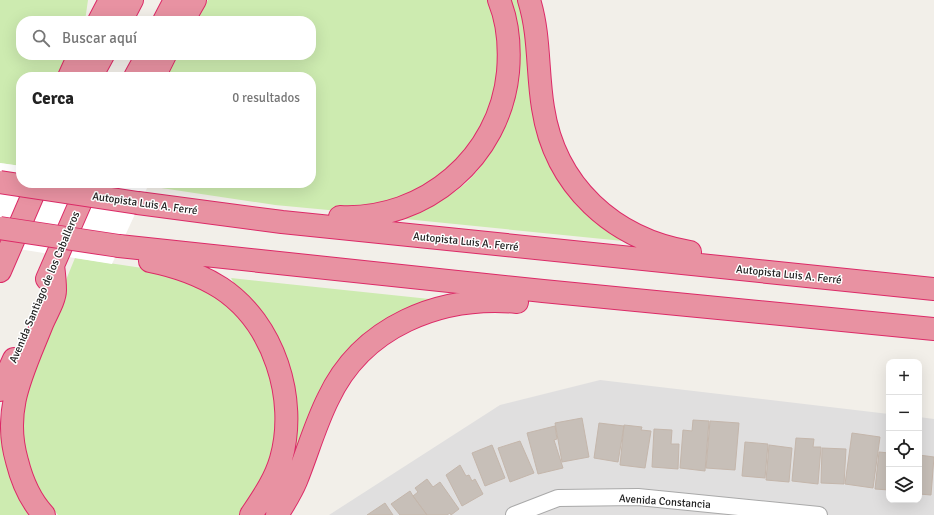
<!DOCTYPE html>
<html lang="es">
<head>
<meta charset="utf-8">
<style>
  :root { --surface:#fff; --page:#f2f2f2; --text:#222; --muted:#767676; --line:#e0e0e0 }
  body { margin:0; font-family:Signika,sans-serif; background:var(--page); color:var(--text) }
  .controls { position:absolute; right:12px; bottom:12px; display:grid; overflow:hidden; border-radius:8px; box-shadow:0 4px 16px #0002 }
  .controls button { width:36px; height:36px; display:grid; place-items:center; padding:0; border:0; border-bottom:1px solid var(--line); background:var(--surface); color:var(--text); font:20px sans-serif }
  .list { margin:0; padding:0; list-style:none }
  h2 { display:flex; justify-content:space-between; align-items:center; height:52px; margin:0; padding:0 16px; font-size:17px }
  h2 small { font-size:13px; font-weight:400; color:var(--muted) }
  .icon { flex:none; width:22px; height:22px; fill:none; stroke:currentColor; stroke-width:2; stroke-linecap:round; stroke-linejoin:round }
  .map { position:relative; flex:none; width:934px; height:515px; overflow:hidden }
  .search { position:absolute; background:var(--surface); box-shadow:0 4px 16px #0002; left:16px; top:16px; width:300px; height:44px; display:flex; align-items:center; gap:10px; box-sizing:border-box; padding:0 14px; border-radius:16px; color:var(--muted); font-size:15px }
  .panel { position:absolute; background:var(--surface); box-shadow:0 4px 16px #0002; left:16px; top:72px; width:300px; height:116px; border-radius:16px }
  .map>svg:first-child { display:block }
  .residential { fill:#e0dfdf }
  .grass { fill:#cdebb0 }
  .pier { fill:#fff }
  .building { fill:#c7bfb8; stroke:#c4b6ab }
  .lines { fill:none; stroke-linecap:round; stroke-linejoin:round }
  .street-casing { stroke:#a9a9a9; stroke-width:18 }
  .highway-casing { stroke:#dc2a67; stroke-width:24 }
  .street { stroke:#fff; stroke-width:16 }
  .highway { stroke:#e892a2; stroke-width:22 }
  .highway-bridge-casing { stroke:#dc2a67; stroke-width:24; stroke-linecap:butt }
  .highway-bridge { stroke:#e892a2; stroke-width:22 }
  .labels { text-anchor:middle; stroke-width:3; stroke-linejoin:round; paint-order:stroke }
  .street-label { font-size:11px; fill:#222; stroke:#fff }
</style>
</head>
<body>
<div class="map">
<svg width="934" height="515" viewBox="0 0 934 515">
  <rect width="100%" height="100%" fill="#f2efe9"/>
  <path class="residential" d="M600,380l289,34v86h30v-83l15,2v96h-605l171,-110z"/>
  <path class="grass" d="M0,0h88l-3,21h-64v34h49l-9,22h-40v89l-21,-3z
    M208,0h284l8,35 -4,64 -28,54 -54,44 -75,14 -64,-6 -147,-22h183v-106h-145l12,-22h133v-34h-115z
    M509,0h14l17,136 93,106 -238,-24c25,-8 54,-18 74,-38 13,-13 23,-29 32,-45z
    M75,258l81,12 48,17 37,29 29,50 8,64 -12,44 -19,34 -7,7h-182l-11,-12 -13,-21 -16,-48 6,-52z
    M231,278l208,22 -70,36 -99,179h-7l32,-78 2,-28 -3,-23z
    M7,407l29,108h-36v-89z"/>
  <path class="pier" d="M0,163l21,3v17h107l20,3 -36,78 -112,-18z"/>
  <path class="building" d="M582,418l7,39 -27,5 -7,-39z
    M693,420l16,1 -4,50 -25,-3 3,-38 9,1z
    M710,421l29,2 -4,47 -29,-2z
    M599,423l25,3 -6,36 -24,-4z
    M624,425l18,2 -1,3 10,1 -6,37 -25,-3z
    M555,426l2,13 -3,1 9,28 -25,6 -11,-41z
    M654,429l18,1 -1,14h8l-1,25 -26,-2z
    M852,433l28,4 -7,51 -28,-4z
    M796,438l18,1 -1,8h8l-3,37 -26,-3z
    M520,441l14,32 -24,9 -12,-34z
    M745,442l23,2 -3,34 -23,-2z
    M492,445l13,33 -20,8 -13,-33z
    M769,445l23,3 -3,34 -23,-2z
    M822,448l24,1 -2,35 -23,-1z
    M879,452l10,1v37l-14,-1z
    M919,455l15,2 -3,38 -12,-1z
    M460,465l6,11 3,-1 3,6 3,-2 8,15 -21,12 -16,-31z
    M427,479l6,8 7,-5 19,27 -8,6 -1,-2 -3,2h-20l-14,-19 5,-4 -3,-4z
    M410,491l3,5 14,19h-27l-9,-11z
    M385,503l8,12h-26z"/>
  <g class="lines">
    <defs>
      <path id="street" d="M514,515l44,-17 80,-1 181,18"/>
      <path id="highway" d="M529,0c11,35 8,72 14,108 12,78 70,131 147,144
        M99,21l11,-21
        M121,21l11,-21
        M164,21l11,-21
        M183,21l12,-21
        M69,77l10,-22
        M91,77l12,-22
        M135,77l12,-22
        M154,77l11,-22
        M138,203l144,19 652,67
        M340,217c85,4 160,-60 168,-145 2,-24 0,-50 -9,-72
        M119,246l424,45 391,38
        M150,261c25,5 49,13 71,27 53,35 77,111 60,171 -6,21 -18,38 -30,56
        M0,271l38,-88
        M47,279l42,-96
        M0,390l14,-31
        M44,515c-14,-15 -22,-34 -27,-54 -15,-52 6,-89 25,-137 4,-10 13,-24 13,-34 0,-8 -1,-17 -2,-25
        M277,515c7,-11 14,-22 19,-34 11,-27 19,-56 32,-82 34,-73 112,-104 189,-97"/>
    </defs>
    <use href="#street" class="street-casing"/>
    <use href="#highway" class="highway-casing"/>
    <use href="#street" class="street"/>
    <use href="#highway" class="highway"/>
    <defs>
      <path id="highway-bridge" d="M0,182l138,21
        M0,228l119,18"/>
    </defs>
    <use href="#highway-bridge" class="highway-bridge-casing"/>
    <use href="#highway-bridge" class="highway-bridge"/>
  </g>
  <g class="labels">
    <g class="street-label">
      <text transform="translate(145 203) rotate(8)" y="4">Autopista Luis A. Ferré</text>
      <text transform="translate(466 241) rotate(6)" y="4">Autopista Luis A. Ferré</text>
      <text transform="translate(789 274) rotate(6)" y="4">Autopista Luis A. Ferré</text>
      <text transform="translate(44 287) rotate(-67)" y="4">Avenida Santiago de los Caballeros</text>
      <text transform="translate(665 501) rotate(4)" y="4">Avenida Constancia</text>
    </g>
  </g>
</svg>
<div class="controls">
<button>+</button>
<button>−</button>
<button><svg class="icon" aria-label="locate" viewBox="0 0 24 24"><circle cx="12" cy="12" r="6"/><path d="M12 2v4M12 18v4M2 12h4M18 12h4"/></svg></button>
<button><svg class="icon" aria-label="layers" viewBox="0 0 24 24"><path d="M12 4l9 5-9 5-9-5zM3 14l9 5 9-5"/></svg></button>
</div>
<div class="search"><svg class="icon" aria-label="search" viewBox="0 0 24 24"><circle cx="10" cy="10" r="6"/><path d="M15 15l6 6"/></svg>Buscar aquí</div>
<section class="panel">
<h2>Cerca<small>0 resultados</small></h2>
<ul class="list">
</ul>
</section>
</div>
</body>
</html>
